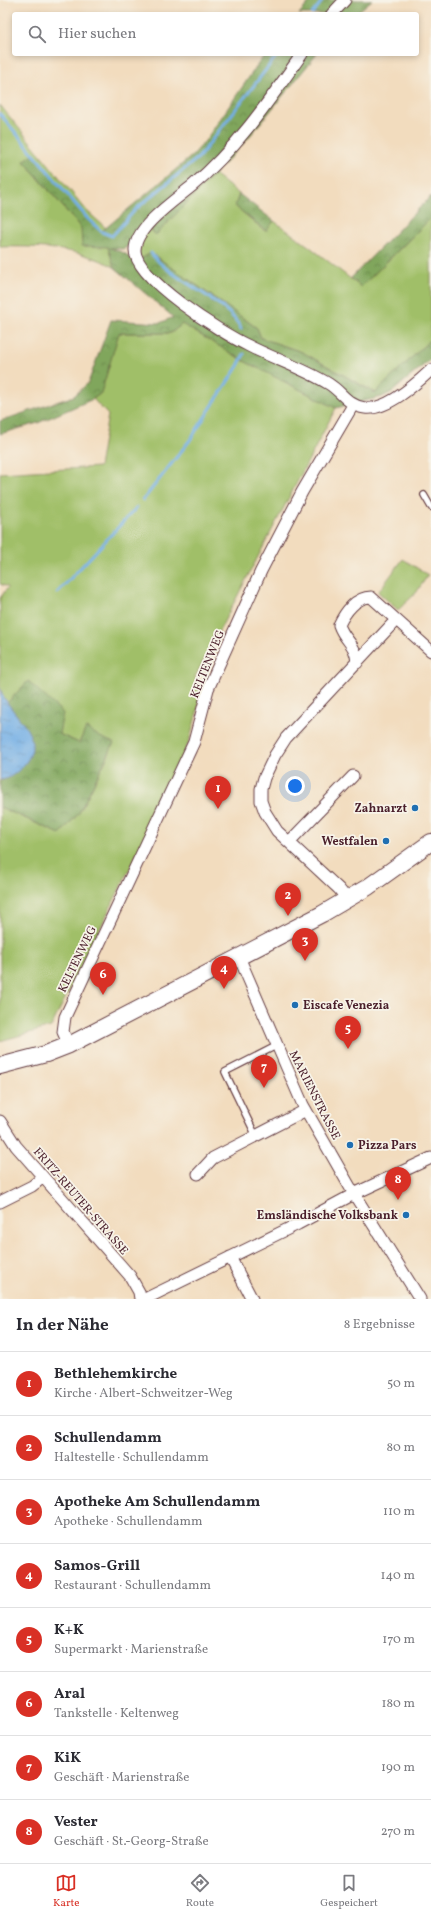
<!DOCTYPE html>
<html lang="de">
<head>
<meta charset="utf-8">
<style>
  :root { --surface:#fff; --page:#f2f2f3; --text:#2b2b33; --muted:#7c7c81; --line:#e1e1e2; --accent:#d93025 }
  body { margin:0; font-family:Vollkorn,serif; background:var(--page); color:var(--text) }
  .you { position:absolute; left:295px; top:786px; width:14px; height:14px; margin:-10px; border:3px solid #fff; border-radius:50%; background:#1a73e8; box-shadow:0 0 0 6px #1a73e833 }
  .badge { display:grid; place-items:center; width:26px; height:26px; border-radius:50%; background:var(--accent); color:#fff; font-size:13px; font-weight:700 }
  .pin { position:absolute; translate:-50% -33px; filter:drop-shadow(0 1px 2px #0008) }
  .pin::after { content:''; position:absolute; top:21px; width:14px; height:12px; background:inherit; clip-path:polygon(0 0,100% 0,50% 100%) }
  .list { margin:0; padding:0; list-style:none }
  h2 { display:flex; justify-content:space-between; align-items:center; height:52px; margin:0; padding:0 16px; font-size:17px }
  h2 small { font-size:13px; font-weight:400; color:var(--muted) }
  .list li { display:grid; grid-template-columns:26px 1fr auto; gap:12px; align-items:center; box-sizing:border-box; height:64px; padding:0 16px; border-top:1px solid var(--line) }
  .list b { display:block; font-size:15px; white-space:nowrap }
  .list p { margin:0; font-size:13px; white-space:nowrap; color:var(--muted) }
  .list em { font-size:13px; font-style:normal; color:var(--muted) }
  .icon { flex:none; width:22px; height:22px; fill:none; stroke:currentColor; stroke-width:2; stroke-linecap:round; stroke-linejoin:round }
  .map { position:relative; flex:none; width:431px; height:1299px; overflow:hidden }
  .search { position:absolute; background:var(--surface); box-shadow:0 2px 6px #0003; left:12px; right:12px; top:12px; height:44px; display:flex; align-items:center; gap:10px; box-sizing:border-box; padding:0 14px; border-radius:4px; color:var(--muted); font-size:15px }
  .sheet { height:564px; background:var(--surface) }
  nav { display:flex; justify-content:space-around; align-items:center; box-sizing:border-box; height:56px; border-top:1px solid var(--line); background:var(--surface); font-size:11px; color:var(--muted) }
  nav a { display:grid; justify-items:center; gap:2px }
  nav .on { color:var(--accent) }
  .map>svg:first-child { display:block }
  .green { fill:#a0bf67; stroke:#756f49 }
  .forest { fill:url(#forest-crowns); stroke:#656244 }
  .water { fill:url(#water-ripples); stroke:#5e6788 }
  .lines { fill:none; stroke-linecap:round; stroke-linejoin:round }
  .stream { stroke:#73afe5; stroke-width:3 }
  .service-casing { stroke:#633b41; stroke-width:8 }
  .minor-casing { stroke:#633b41; stroke-width:13 }
  .secondary-casing { stroke:#633b41; stroke-width:18 }
  .service { stroke:#fff; stroke-width:5.5 }
  .minor { stroke:#fff; stroke-width:11 }
  .secondary { stroke:#fff; stroke-width:16 }
  .poi-dot { fill:#1f6fb2; stroke:#f7f3e8; stroke-width:1.5 }
  .labels { text-anchor:middle; stroke-width:3.5; stroke-linejoin:round; paint-order:stroke }
  .street-label { font-size:12px; fill:#4a1f2b; stroke:#f7f3e8 }
  .poi-label { font-size:12px; font-weight:bold; fill:#4a1f2b; stroke:#f7f3e8; text-anchor:end }
</style>
</head>
<body>
<div class="map">
<svg width="431" height="1299" viewBox="0 0 431 1299">
  <defs>
    <pattern id="forest-crowns" width="20" height="18" patternUnits="userSpaceOnUse"><rect width="20" height="18" fill="#80a65c"/><path d="M2 6a3 3 0 1 1 6 0M12 15a3 3 0 1 1 6 0" fill="none" stroke="#6b874c"/></pattern>
    <pattern id="water-ripples" width="26" height="14" patternUnits="userSpaceOnUse"><rect width="26" height="14" fill="#73afe5"/><path d="M2 4q2-2 4 0t4 0M15 11q2-2 4 0t4 0" fill="none" stroke="#608eba"/></pattern>
  </defs>
  <rect width="100%" height="100%" fill="#f7f3e8"/>
  <filter id="ink" filterUnits="userSpaceOnUse"><feTurbulence type="fractalNoise" baseFrequency=".025" numOctaves="2"/><feDisplacementMap in="SourceGraphic" scale="8" xChannelSelector="R" yChannelSelector="G"/><feConvolveMatrix kernelMatrix="1 2 1 2 8 2 1 2 1" color-interpolation-filters="sRGB"/></filter>
  <filter id="wash" filterUnits="userSpaceOnUse"><feTurbulence type="fractalNoise" baseFrequency=".012" numOctaves="4" result="noise"/><feDisplacementMap in="SourceGraphic" scale="16" xChannelSelector="R" yChannelSelector="G"/><feGaussianBlur stdDeviation="0.9" result="paint"/><feColorMatrix in="noise" values="0 0 0 0 0 0 0 0 0 0 0 0 0 0 0 0 0 1.4 0 .05"/><feComposite in="paint" operator="in"/></filter>
  <g filter="url(#wash)">
    <rect width="100%" height="100%" fill="#f2dcbe"/>
    <path class="green" d="M0,105l87,106 19,17 -4,4 -14,-13 -55,-65 -9,7 57,67 27,19 6,20c-35,-19 -75,-21 -114,-20z
      M214,174l25,20 -4,12 30,25 9,-10 36,26 51,40 70,-69v121l-55,54 -74,-41 -41,-14 -4,-10 -106,-75 -14,8 9,-36 10,10z
      M182,324l64,38 90,46 -141,269 7,17 -13,48 -46,100 -92,185 -51,14v-234l60,27 19,-21 31,-61 -10,-15 -14,-9 -7,15 -20,-9 -30,-53 -22,22 -4,-6 -3,-9v-90l8,-11 -8,-3v-111l99,-6 9,-52 -15,-16 8,-6 17,-60h53z
      M403,559l25,16 -12,18 -18,17 -20,-18z"/>
    <path class="forest" d="M311,0h61l-17,14h-56z
      M265,54h52l-72,88 -89,93 -10,-9 -9,13 -13,10 -14,-1 15,5 7,7 5,1 14,-8 106,75 4,10 41,14 73,41 56,-54v20l-39,33 -10,5 -46,11 -90,-46 -64,-38 -11,9h-52l-18,60 -8,6 -55,24 -38,11v-13l74,-25 14,-13 23,-63 49,3 13,-6 -59,-50 -6,-20 -26,-1 -1,-18 -57,-67 9,-7 55,65 14,12 91,-76 12,-14z
      M239,194l35,27 -8,10 -31,-25z
      M431,196v22l-70,69 -10,-9z
      M28,681l35,32 -4,21 20,9 7,-15 14,9 14,6 -35,70 -19,21 -60,-27v-27h4l12,-65 -9,-12z"/>
    <path class="water" d="M0,688c9,29 50,47 23,78 -7,7 -13,13 -23,14z"/>
    <g class="lines">
      <path class="stream" d="M312,14l11,-14
        M0,114l88,105 14,13 10,4 24,-27 63,-52 79,-103
        M151,253c19,27 79,48 90,76
        M143,500l47,-60 48,-74 6,-12
        M57,593l80,-86"/>
    </g>
  </g>
  <g filter="url(#ink)">
    <g class="lines">
      <defs>
        <path id="service" d="M424,495l7,12
          M256,1136l-31,-64 51,-26"/>
        <path id="minor" d="M332,14l13,-14
          M302,54c-33,47 -66,95 -110,132 -17,14 -57,41 -57,64 0,29 87,83 112,95 27,14 56,23 82,39 13,8 19,22 36,24 21,3 51,-24 66,-38
          M357,663c-1,-20 -12,-21 -18,-38 6,-13 17,-28 32,-28l60,54
          M289,842l64,-66
          M347,899l-8,-10 -62,-58 -12,-19 -4,-11v-12l3,-11 11,-23 11,-17 110,-118
          M239,957l64,148 51,89 66,105
          M69,1045l-6,-13 2,-15 129,-275 14,-53 53,-118 41,-79 51,-87
          M0,1121l16,25 114,130 9,16 1,7
          M198,1174l15,-16 93,-48
          M0,1202l32,-16 10,-8
          M230,1257l22,42
          M145,1299l153,-75 56,-30 77,-36"/>
        <path id="secondary" d="M0,1066l46,-12 23,-9 253,-131 46,-27 63,-45"/>
      </defs>
      <use href="#service" class="service-casing"/>
      <use href="#minor" class="minor-casing"/>
      <use href="#secondary" class="secondary-casing"/>
      <use href="#service" class="service"/>
      <use href="#minor" class="minor"/>
      <use href="#secondary" class="secondary"/>
    </g>
  </g>
  <g class="poi-dot">
    <circle cx="415" cy="808" r="4"/>
    <circle cx="386" cy="841" r="4"/>
    <circle cx="295" cy="1005" r="4"/>
    <circle cx="350" cy="1145" r="4"/>
    <circle cx="406" cy="1215" r="4"/>
  </g>
  <g class="labels">
    <g class="street-label">
      <text transform="translate(207 664) rotate(-68)" y="4">KELTENWEG</text>
      <text transform="translate(77 959) rotate(-64)" y="4">KELTENWEG</text>
      <text transform="translate(315 1095) rotate(63)" y="4">MARIENSTRASSE</text>
      <text transform="translate(81 1201) rotate(49)" y="4">FRITZ-REUTER-STRASSE</text>
    </g>
    <g class="poi-label">
      <text x="407" y="812">Zahnarzt</text>
      <text x="378" y="845">Westfalen</text>
      <text x="303" y="1009" text-anchor="start">Eiscafe Venezia</text>
      <text x="358" y="1149" text-anchor="start">Pizza Pars</text>
      <text x="398" y="1219">Emsländische Volksbank</text>
    </g>
  </g>
</svg>
<div class="you"></div>
<div class="pin badge" style="left:218px;top:809px">1</div>
<div class="pin badge" style="left:288px;top:916px">2</div>
<div class="pin badge" style="left:305px;top:961px">3</div>
<div class="pin badge" style="left:224px;top:989px">4</div>
<div class="pin badge" style="left:348px;top:1049px">5</div>
<div class="pin badge" style="left:103px;top:995px">6</div>
<div class="pin badge" style="left:264px;top:1088px">7</div>
<div class="pin badge" style="left:398px;top:1200px">8</div>
<div class="search"><svg class="icon" aria-label="search" viewBox="0 0 24 24"><circle cx="10" cy="10" r="6"/><path d="M15 15l6 6"/></svg>Hier suchen</div>
</div>
<section class="sheet">
<h2>In der Nähe<small>8 Ergebnisse</small></h2>
<ul class="list">
<li><span class="badge">1</span><div><b>Bethlehemkirche</b><p>Kirche · Albert-Schweitzer-Weg</p></div><em>50 m</em></li>
<li><span class="badge">2</span><div><b>Schullendamm</b><p>Haltestelle · Schullendamm</p></div><em>80 m</em></li>
<li><span class="badge">3</span><div><b>Apotheke Am Schullendamm</b><p>Apotheke · Schullendamm</p></div><em>110 m</em></li>
<li><span class="badge">4</span><div><b>Samos-Grill</b><p>Restaurant · Schullendamm</p></div><em>140 m</em></li>
<li><span class="badge">5</span><div><b>K+K</b><p>Supermarkt · Marienstraße</p></div><em>170 m</em></li>
<li><span class="badge">6</span><div><b>Aral</b><p>Tankstelle · Keltenweg</p></div><em>180 m</em></li>
<li><span class="badge">7</span><div><b>KiK</b><p>Geschäft · Marienstraße</p></div><em>190 m</em></li>
<li><span class="badge">8</span><div><b>Vester</b><p>Geschäft · St.-Georg-Straße</p></div><em>270 m</em></li>
</ul>
</section>
<nav>
<a class="on"><svg class="icon" aria-label="map" viewBox="0 0 24 24"><path d="M3 6l6-2 6 2 6-2v14l-6 2-6-2-6 2zM9 4v14M15 6v14"/></svg>Karte</a>
<a><svg class="icon" aria-label="directions" viewBox="0 0 24 24"><path d="M12 3l9 9-9 9-9-9zM9 14v-3h6M13 9l2 2-2 2"/></svg>Route</a>
<a><svg class="icon" aria-label="saved" viewBox="0 0 24 24"><path d="M7 4h10v16l-5-4-5 4z"/></svg>Gespeichert</a>
</nav>
</body>
</html>
